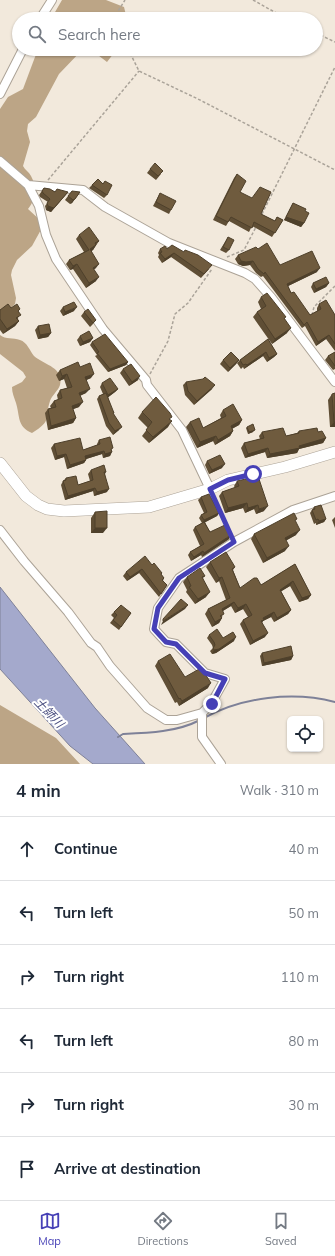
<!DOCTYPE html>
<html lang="en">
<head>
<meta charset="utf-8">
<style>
  :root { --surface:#fff; --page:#f6f6f7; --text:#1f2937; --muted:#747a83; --line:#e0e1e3; --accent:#4640b6 }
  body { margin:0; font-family:Mulish,"Noto Sans JP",sans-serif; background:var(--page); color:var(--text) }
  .controls { position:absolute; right:12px; bottom:12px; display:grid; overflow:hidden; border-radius:6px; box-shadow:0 1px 3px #0004 }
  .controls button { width:36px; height:36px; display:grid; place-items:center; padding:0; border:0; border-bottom:1px solid var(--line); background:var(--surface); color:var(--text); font:20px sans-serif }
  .stop { position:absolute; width:12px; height:12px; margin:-9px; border:3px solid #4640b6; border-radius:50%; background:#fff }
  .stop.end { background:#4640b6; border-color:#fff; box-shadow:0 1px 4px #0008 }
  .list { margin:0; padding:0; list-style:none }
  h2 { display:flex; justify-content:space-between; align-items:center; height:52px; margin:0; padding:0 16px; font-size:17px }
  h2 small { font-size:13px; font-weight:400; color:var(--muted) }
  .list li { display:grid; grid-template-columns:26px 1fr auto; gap:12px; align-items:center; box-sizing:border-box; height:64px; padding:0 16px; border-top:1px solid var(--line) }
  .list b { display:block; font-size:15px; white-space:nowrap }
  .list em { font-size:13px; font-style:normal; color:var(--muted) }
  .icon { flex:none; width:22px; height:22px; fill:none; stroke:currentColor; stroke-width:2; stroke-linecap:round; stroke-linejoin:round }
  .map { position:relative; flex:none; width:335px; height:764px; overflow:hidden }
  .search { position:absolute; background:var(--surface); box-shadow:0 1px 3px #0004; left:12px; right:12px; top:12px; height:44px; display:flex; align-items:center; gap:10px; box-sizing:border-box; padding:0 14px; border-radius:22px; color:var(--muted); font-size:15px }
  .sheet { height:436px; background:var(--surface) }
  nav { display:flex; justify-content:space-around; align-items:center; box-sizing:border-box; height:56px; border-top:1px solid var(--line); background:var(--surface); font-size:11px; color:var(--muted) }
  nav a { display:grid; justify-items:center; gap:2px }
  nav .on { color:var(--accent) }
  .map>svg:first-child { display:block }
  .forest { fill:#bca586 }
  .water { fill:#a4a9cc; stroke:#7e8198 }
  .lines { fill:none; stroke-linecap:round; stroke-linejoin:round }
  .stream { stroke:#7e8198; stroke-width:2 }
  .street-casing { stroke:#aca397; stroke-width:10 }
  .secondary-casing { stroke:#aca397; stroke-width:12 }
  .path { stroke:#aaa399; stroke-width:1.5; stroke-dasharray:3 2; stroke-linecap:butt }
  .street { stroke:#fff; stroke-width:8 }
  .secondary { stroke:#fff; stroke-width:11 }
  .wall { fill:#5f4e35 }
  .shaded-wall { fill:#4e402b }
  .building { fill:#6f5b3e; stroke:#4e402b }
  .route { stroke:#4640b6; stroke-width:5 }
  .labels { text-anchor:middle; stroke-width:4; stroke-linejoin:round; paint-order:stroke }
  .water-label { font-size:12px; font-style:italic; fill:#4b4f80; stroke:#fff }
</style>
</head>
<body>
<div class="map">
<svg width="335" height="764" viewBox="0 0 335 764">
  <rect width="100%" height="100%" fill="#f2e9dc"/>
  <path class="forest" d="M62,0h44l18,7 3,12h-76z
    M38,49h48l-4,1 -23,24 -23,43 -8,7 -1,7 3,11 -7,24c2,4 6,6 8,10 7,13 5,22 -3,33l13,12 2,5 -11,20 -15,14 -5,10 -1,5 5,23 -1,6 -15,15v-210l8,-12 15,-8z
    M90,49h27l-10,13z
    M0,335c6,5 13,2 20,5 7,2 10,11 14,16 10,9 30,11 26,29 -2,6 -8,10 -10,16 -6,18 3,19 -18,32 -15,-6 -12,-17 -16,-30 -2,-6 -4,-10 -4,-16l10,-5 4,-5 -3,-5 -23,-18z
    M0,705l56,33 24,26h-80z"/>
  <path class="water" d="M0,587l95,121 50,56h-52l-23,-18 -70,-77z"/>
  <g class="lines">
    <path class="stream" d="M204,718c38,-21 89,-27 131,-16
      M118,737l5,-3c26,-1 54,-2 77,-14"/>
    <defs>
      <path id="street" d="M40,19l12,-19
        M0,94l23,-45
        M0,161l28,24 55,5 22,17 64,36 76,30 10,6 16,18 64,85
        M28,185l11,21 7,29 10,24 47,70 43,51 1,5 35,45 28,59
        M0,530l24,31 44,51 23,31 6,4 13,19 37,42 19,12h11l25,-7 9,-9 14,-25 -20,-6 -29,-29 -10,-2 -12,-13 4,-21 21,-30 55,-36 59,-32 42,-14
        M202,713v24l19,27"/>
      <path id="secondary" d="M0,463l26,33 12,9 9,4 17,2 85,-4 61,-18 18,-9 57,-13 50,-15"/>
    </defs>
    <use href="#street" class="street-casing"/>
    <use href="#secondary" class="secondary-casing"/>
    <path class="path" d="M253,0l34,19
      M113,19l12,-19
      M316,33l19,9
      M128,49l11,22 59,28 137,71
      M48,180l91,-109
      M262,214l73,-147
      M227,257l17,-7 12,-23
      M312,315l2,-8 21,-21
      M150,374l18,-33 7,-27 13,-11 24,-34
      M214,498l16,35"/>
    <use href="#street" class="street"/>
    <use href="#secondary" class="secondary"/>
  </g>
  <path class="wall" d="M150,169l11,5 -5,6 -9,-7z
    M237,174l3,18 21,22 14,7 2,-4 6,3 -11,17 -20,-11 -3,6 -20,-11 -3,5 -13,-6 21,-42z
    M105,181l2,14 -3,3 -15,-10 3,-3 11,-1z
    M44,188l11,4h13l-17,20 -5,-2 -1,-4 3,-4 -8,-5 -1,-2z
    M80,192l-8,11 -2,1 -5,-4 3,-4z
    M160,193l11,17 -2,4 -16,-8z
    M293,203l12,8 -1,12 -3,4 -17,-7z
    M79,235l20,6 -6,9 -2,1 5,17 -2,1 2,12 -10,7 -13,-19 -3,1 -4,-6 3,-4 15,-8 -8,-13z
    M228,237l1,13 -3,3 -6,-3z
    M160,249h7l42,20 -8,9 -30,-21 -9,6 -4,-6 1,-2 -1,-2z
    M258,249l22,16 37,7 -29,14 3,7 19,22 7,-4v-3l2,-4 16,11v36l-9,-12 -10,7 -11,-20 -3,2 -39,-52 -2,1 -5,-4 -6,-8 -7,1 -5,-2 -3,-5 3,-4z
    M313,283h16l-3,4 -12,6 -3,-6z
    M261,297l24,22 2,14 -15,11 -19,-27 4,-5 4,-3 -3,-7z
    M63,307l11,4 -11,5 -3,-5z
    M11,308l8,4 -1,7 1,2 -4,5 -12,8 -3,-4v-20z
    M84,312l12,8 -3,4 -3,3 -9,-11z
    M38,326l13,7 -3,4 -10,2 -3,-9z
    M80,336l13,2 -3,4 -10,4 -3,-6z
    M268,339l9,15 -3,3 -7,5 -4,-6 -19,13 -1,-2 -2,2 -4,-6 3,-3z
    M92,342l36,20 -2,3 -18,7 -13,-16 2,-1 -7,-10z
    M335,352v17l-2,1 -8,-10 3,-4z
    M223,360h16l-3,4 -8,8 -8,-8z
    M80,367l11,11 -5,2v13l-6,3 -1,11 -6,2 3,9 -3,5 -25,7 -3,-17 3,-4 3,-1 -1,-2 4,-5 4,-1 -1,-5 3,-5 7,-2 -3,-9 -5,2 -3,-6 4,-5z
    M123,369l15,11 -9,6 -9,-13z
    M186,382l26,7 -18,16 -9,-10 -2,-10z
    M102,383l16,6 -3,3 -7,5 5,17 6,16 -6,5 -7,-9 -9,-27 2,-3 4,-2 -3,-7z
    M332,394l3,33h-5l-2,-27z
    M223,410l19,10 -3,5 -7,4 1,2 -3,5 -15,9 -2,-4 -16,7 -11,-21 4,-5 13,6 18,-10 -1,-3z
    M142,412l28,7 -2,8 -19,16 -7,-7 6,-8 -10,-10z
    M247,427l6,5 -5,2 -2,-6z
    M299,431l19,1 8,6 -3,5 -24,6 -2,4 -30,5 -2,-6 -20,6 -4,-10 3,-5 16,-4 -1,-3 3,-4 24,4 11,-3z
    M99,440l13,10 -2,6 -7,2 -1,-4 -16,5v1l-2,3 -17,6 -3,-12 -9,3 -4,-12 3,-4 29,6 14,-5v-1z
    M207,461l15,7 -13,6 -4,-9z
    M91,470l15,2 -1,2 2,18 -13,4 -1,-5 -28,9 -4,-15 2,-4 3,-3 12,7 12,-4 -2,-7z
    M237,481l27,30 -8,3 -2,-5 -9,4 -2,-5 -18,5 -6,-17 3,-4 13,-4 -1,-2z
    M201,497l18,16 -2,3 -12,6 5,10 19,7 -27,18 -1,-2 -10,6 -3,-6 2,-3 10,-6 -7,-16 2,-3 7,-4 -3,-5 2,-3 3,-2 -6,-13z
    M314,507l12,12 -2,3 -8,3v-2l-2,1 -4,-11z
    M95,512l8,21h-12v-15z
    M335,517v11l-3,-8z
    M295,521l1,14 -10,5 -1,11 -22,12 -12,-24 3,-5z
    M210,562l25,5 -2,3 7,18 21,-3 34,-21 16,31 -3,4 -9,3 -9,-16 -9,5 10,19 -3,4 -14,8 -3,-5 -8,4 -1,2 3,14 -15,8 -10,-21 3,-4 5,-3 -5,-8 -8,4 -4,-7 -8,5 -1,7 -3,5 -7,4 -7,-13 3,-5 18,-9 -7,-19 -3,2 -10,-16z
    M152,565l12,13 -1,3 4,4 -8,12 -20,-24 -12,8 -4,-5 3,-4z
    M205,576l-2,2 3,19 -11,7 -9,-12 1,-2 -4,-8 4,-5z
    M114,612l17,1 -12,17 -9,-7 4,-5 -3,-3z
    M209,635l14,3 11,3 -18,12 -4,1 -2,-3 3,-3 -1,-3 -5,-7z
    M262,653l31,3 -2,4 -29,6 -2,-10z
    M158,661l27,16 23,11 -29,18 -2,-4 -2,1 -20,-37z"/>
  <path class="shaded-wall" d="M68,192l-17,20 -5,-2 2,-4z
    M80,192l-8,11 -2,1 3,-4z
    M286,217l18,6 -3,4 -17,-7z
    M96,245l-3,5 -6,4 3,-5z
    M174,253l-3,4 -9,6 3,-4z
    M241,261h12l-3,4 -7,1 -5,-2z
    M77,264l-4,5 -3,1 3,-4z
    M99,264l-3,4 -6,4 3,-4z
    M320,268l-3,4 -33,16 3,-4z
    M99,277l-3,4 -10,7 3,-5z
    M329,283l-3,4 -12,6 2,-4z
    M77,307l-3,4 -11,5 2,-4z
    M19,321l-4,5 -12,8 4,-5z
    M291,328l-4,5 -15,11 3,-5z
    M51,333l-3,4 -10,2 2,-4z
    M329,335l-3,4 -10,7 2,-4z
    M93,338l-3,4 -10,4 3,-4z
    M266,352l-3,4 -19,13 3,-4z
    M277,354l-3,3 -7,5 2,-4z
    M239,360l-3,4 -8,8 2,-4z
    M128,362l-2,3 -18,7 2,-3z
    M67,374l-3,5 -5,2 3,-5z
    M94,374l-3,4 -9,4 3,-5z
    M140,376l-2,4 -9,6 3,-4z
    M215,385l-3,4 -18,16 3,-4z
    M90,389l-4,4 -10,4 3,-4z
    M118,389l-3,3 -9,7 2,-4z
    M83,402l-4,5 -11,4 4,-5z
    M76,418l-3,5 -25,7 3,-4z
    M242,420l-3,5 -12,6 4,-5z
    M172,421l-4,6 -19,16 4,-6z
    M334,422h1v5h-5z
    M122,427l-3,3 -6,5 2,-4z
    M255,430l-2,2 -5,2 1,-2z
    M233,431l-3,5 -15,9 3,-5z
    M216,436l-3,5 -16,7 3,-6z
    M326,438l-3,5 -24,6 -2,4 -30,5 3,-4z
    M268,448l-3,4 -20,6 3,-4z
    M104,451l-2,3 -19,6 2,-4z
    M112,452l-2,4 -7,2 2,-4z
    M66,454l-2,3 -9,3 2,-4z
    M86,460l-2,3 -17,6 3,-4z
    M225,464l-3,4 -13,6 3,-4z
    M95,488l-2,3 -28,9 3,-4z
    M109,489l-2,3 -13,4 3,-4z
    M247,503l-4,5 -18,5 3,-5z
    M258,505l-4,4 -9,4 3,-5z
    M268,506l-4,5 -8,3 3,-5z
    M219,513l-2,3 -15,8 2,-4z
    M326,519l-2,3 -8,3 3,-4z
    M95,528h12l-4,5h-12z
    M300,530l-4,5 -14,8 3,-5z
    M231,535l-2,4 -27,18 2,-4z
    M289,546l-4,5 -22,12 4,-5z
    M203,551l-2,4 -10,6 3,-4z
    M142,569l-3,4 -12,8 3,-4z
    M222,577l-3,4 -3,2 3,-5z
    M293,581l-3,5 -13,8 3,-4z
    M210,592l-4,5 -11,7 3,-5z
    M311,595l-3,4 -9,3 3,-4z
    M234,602l-3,4 -12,7 3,-4z
    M246,604l-3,5 -8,4 3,-5z
    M188,605l-3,4 -24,16 2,-4z
    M291,610l-3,4 -14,8 3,-4z
    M274,612l-3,5 -8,4 -2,3 -3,2 5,-8z
    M222,618l-3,5 -7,4 3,-5z
    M268,633l-3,4 -15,8 3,-4z
    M236,637l-2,4 -18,12 -4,1 2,-4z
    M293,656l-2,4 -29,6 2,-3z
    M211,683l-3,5 -29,18 3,-5z"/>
  <path class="building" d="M155,163l8,8 -5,5 -8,-7z
    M237,174l9,7 -6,11 12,6 8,-11 11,5 -10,22 14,7 2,-4 6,3 -8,13 -21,-11 -2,6 -21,-11 -3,5 -12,-6z
    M98,179l5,5 2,-3 7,4 -5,10 -15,-10z
    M44,188l6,1 5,3 2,-3 11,3 -14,16 -6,-2 -1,-3 3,-4 -7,-6 -1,-2z
    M72,191l8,1 -5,7 -2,1 -5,-4z
    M160,193l16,8 -5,9 -15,-8z
    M293,203l13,6 -1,2 4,2 -5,10 -18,-6z
    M89,227l10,14 -4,2 1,2 -6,4 9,15 -6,4 6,9 -10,6 -12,-19 -4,2 -4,-6 20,-10 -10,-15z
    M228,237l6,3 -5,10 -6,-3z
    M267,243l13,22 32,-14 8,17 -33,16 4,9 3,-1 16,23 11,-6 -2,-5 7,-4 9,15v29l-6,-9 -11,7 -11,-20 -3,3 -39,-53 -1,2 -6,-5 -5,-8 -7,1 -5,-1 -3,-6 18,-8 2,2z
    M172,245l12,7 1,-2 13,5 14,10 -8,9 -30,-21 -9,6 -5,-6 2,-1 -2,-3 5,-3 2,3z
    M326,277l3,6 -13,6 -3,-6z
    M267,293l19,24 -2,1 7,10 -16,11 -18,-27 9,-6 -5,-9z
    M74,302l3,5 -12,5 -2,-5z
    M8,304l3,4 6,-4 3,5 -2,2 3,4 -5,3 3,3 -12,8 -7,-10v-9z
    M88,309l8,11 -3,3 -9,-11z
    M49,324l2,9 -11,2 -2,-9z
    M89,331l4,7 -10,4 -3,-6z
    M105,334l23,28 -18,7 -13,-16 2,-1 -7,-10z
    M268,339l9,15 -8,4 -3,-6 -19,13 -1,-1 -3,1 -3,-5z
    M231,352l8,8 -9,8 -7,-8z
    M335,352v14l-7,-10z
    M78,362l2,5 10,-4 4,11 -9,3 5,12 -11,4 4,9 -11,4 4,12 -25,8 -3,-17 8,-2 -2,-6 8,-3 -2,-8 12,-3 -5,-13 -5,2 -2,-6z
    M131,364l9,12 -8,6 -9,-13z
    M205,377l10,8 -18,16 -9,-10 -2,-9 17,-3z
    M110,378l8,11 -10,6 -6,-12z
    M106,393l8,20h-1l9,14 -7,4 -6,-8 -10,-27z
    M335,393v29h-1l-2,-28z
    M156,397l14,16 2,4 -3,2 3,2 -19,16 -7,-7 6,-8 -10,-10z
    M233,404l9,16 -11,6 2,5 -15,9 -2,-4 -16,6 -10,-20 9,-4 4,10 23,-12 -3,-6z
    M253,424l2,6 -6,2 -2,-5z
    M283,428l3,8 13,-3v-2l18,-3 1,4 4,-1 4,7 -27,8 1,2 -30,6 -2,-6 -20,6 -4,-11 20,-5 -2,-6z
    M110,437l3,11 -2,1 1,3 -7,2 -1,-3 -19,5 1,4 -16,5 -4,-11 -9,2 -3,-12 26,-6 3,12 17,-6 -1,-4z
    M220,455l5,9 -13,6 -5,-9z
    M104,465l2,7h-2l5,17 -12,3 -2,-4 -27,8 -5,-15 3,-1v-2l10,-2 2,9 15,-5 -2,-10z
    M258,476l10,30 -9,3 -1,-4 -10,3 -1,-5 -19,5 -6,-16 17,-6 -2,-5z
    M209,494l10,19 -15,7 -3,-5 6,-3 -6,-15z
    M321,505l5,14 -7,2 -1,-2 -2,1 -4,-10 3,-1 -1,-2z
    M107,511v17h-12v-16z
    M294,513l3,6 -2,1 5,10 -15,8 4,8 -22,12 -13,-24z
    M204,522l6,10 15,-7 6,10 -27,18 -1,-2 -9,6 -4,-5 14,-8 -9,-17z
    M226,552l9,15 -3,2 8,19 14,-10h3l4,7 34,-21 16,31 -9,3 -9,-17 -13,9 11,20 -14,8 -3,-6 -11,6 1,2 -3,1 7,12 -15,8 -10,-21 9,-5 -6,-11 -8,4 -4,-6 -12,7 2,5 -4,2 2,2 -7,4 -7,-13 22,-11 -8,-21 -3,1 -9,-16z
    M145,556l7,9 2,-2 8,10 -1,1 3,4 -2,2 5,5 -6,9 -19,-25 -12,8 -4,-5z
    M200,568l5,8 -3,1 8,15 -12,7 -9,-12 2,-1 -4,-9z
    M181,599l7,6 -25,16v-2z
    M121,605l10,8 -10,14 -8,-7 4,-5 -3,-3z
    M217,629l6,9 10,-6 3,5 -17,12 -5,1 -1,-2 2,-3 -1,-3 -5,-7z
    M291,646l2,10 -29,7 -2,-10z
    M170,654l15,23 16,-9 10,15 -29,18 -2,-3 -1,1 -21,-38z"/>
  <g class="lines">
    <path class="route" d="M212,704l13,-25 -20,-6 -29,-29 -10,-2 -12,-13 4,-21 21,-30 55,-36 -24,-53 18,-9 25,-6"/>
  </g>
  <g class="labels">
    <g class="water-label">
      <text transform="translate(49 713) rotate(46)" y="4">土師川</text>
    </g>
  </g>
</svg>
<div class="controls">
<button><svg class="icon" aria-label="locate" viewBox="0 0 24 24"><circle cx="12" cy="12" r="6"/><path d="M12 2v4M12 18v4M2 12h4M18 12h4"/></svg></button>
</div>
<div class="stop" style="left:253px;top:474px"></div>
<div class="stop end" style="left:212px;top:704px"></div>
<div class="search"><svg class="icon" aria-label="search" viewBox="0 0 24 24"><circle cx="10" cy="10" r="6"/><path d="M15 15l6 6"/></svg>Search here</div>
</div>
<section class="sheet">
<h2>4 min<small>Walk · 310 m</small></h2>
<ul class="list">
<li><svg class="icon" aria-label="ahead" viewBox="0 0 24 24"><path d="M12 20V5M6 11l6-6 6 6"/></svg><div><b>Continue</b></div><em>40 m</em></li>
<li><svg class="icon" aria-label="left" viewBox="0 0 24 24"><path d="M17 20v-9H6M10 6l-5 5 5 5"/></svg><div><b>Turn left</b></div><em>50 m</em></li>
<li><svg class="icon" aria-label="right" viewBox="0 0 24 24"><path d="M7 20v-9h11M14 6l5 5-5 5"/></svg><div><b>Turn right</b></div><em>110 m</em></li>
<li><svg class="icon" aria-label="left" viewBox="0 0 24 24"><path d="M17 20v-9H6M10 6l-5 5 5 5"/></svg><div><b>Turn left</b></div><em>80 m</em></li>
<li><svg class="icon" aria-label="right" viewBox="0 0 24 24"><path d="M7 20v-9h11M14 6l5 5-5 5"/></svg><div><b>Turn right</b></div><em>30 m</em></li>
<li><svg class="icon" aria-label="arrive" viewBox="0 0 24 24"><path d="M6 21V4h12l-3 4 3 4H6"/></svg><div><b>Arrive at destination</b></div></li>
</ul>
</section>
<nav>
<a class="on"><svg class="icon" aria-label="map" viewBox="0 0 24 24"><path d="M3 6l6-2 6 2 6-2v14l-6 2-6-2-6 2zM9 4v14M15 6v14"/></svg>Map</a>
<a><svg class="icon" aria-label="directions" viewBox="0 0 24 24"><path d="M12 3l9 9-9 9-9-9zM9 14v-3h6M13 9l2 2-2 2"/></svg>Directions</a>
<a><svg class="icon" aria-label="saved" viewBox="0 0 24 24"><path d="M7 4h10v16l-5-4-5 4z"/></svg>Saved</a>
</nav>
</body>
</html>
